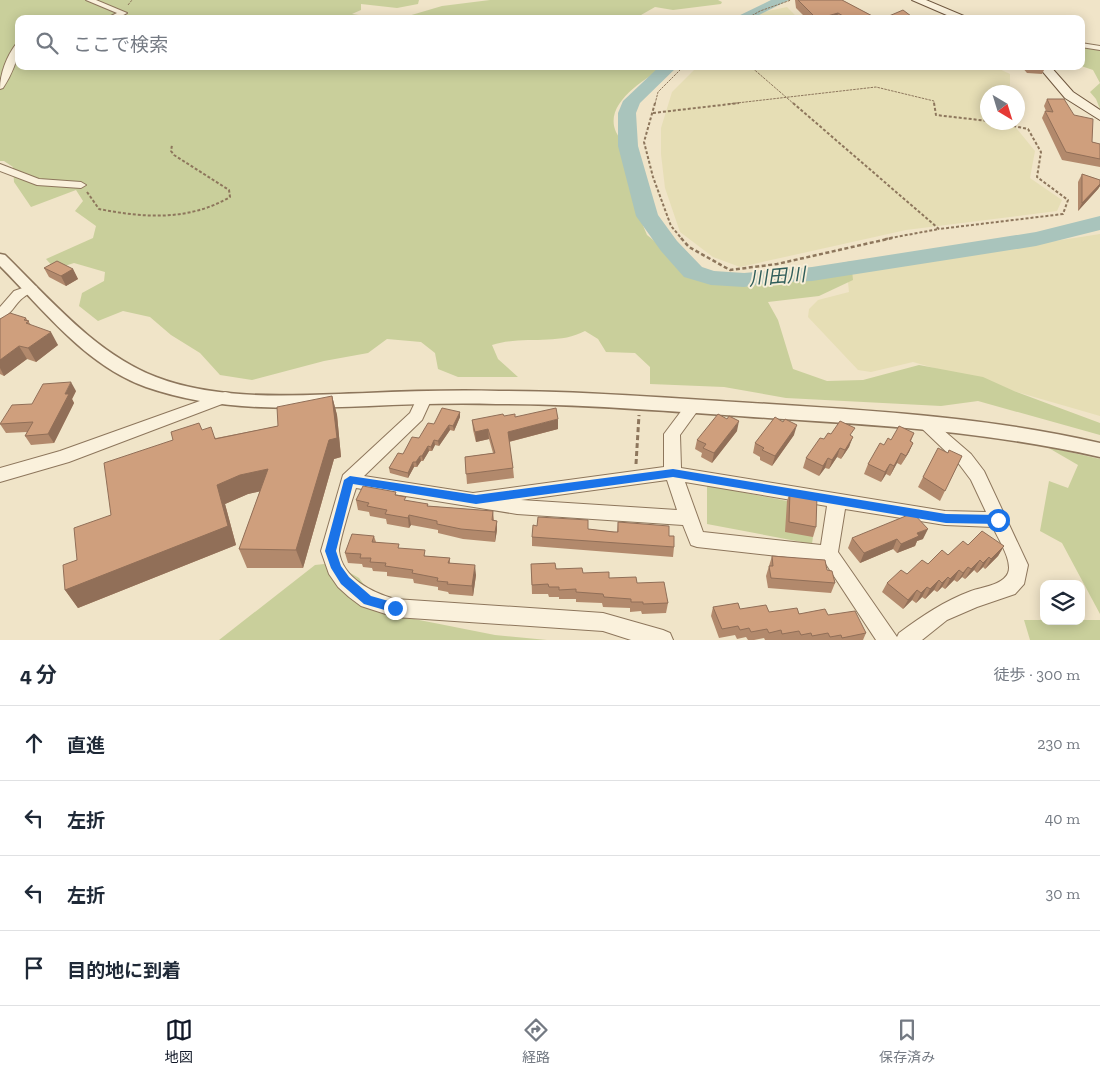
<!DOCTYPE html>
<html lang="ja">
<head>
<meta charset="utf-8">
<style>
  :root { --surface:#fff; --page:#f6f6f7; --text:#1f2937; --muted:#747a83; --line:#e0e1e3; --accent:#111827 }
  body { margin:0; font-family:"Zilla Slab","Noto Sans JP",serif; background:var(--page); color:var(--text) }
  .controls { position:absolute; right:15px; bottom:15px; display:grid; overflow:hidden; border-radius:10px; box-shadow:0 2px 12px #0003 }
  .controls button { width:45px; height:45px; display:grid; place-items:center; padding:0; border:0; border-bottom:1px solid var(--line); background:var(--surface); color:var(--text); font:25px sans-serif }
  .compass { position:absolute; left:980px; top:85px; width:45px; height:45px; border-radius:50%; background:var(--surface); box-shadow:0 2px 12px #0003; rotate:142deg }
  .stop { position:absolute; width:15px; height:15px; margin:-11px; border:4px solid #1a73e8; border-radius:50%; background:#fff }
  .stop.end { background:#1a73e8; border-color:#fff; box-shadow:0 1px 5px #0008 }
  .list { margin:0; padding:0; list-style:none }
  h2 { display:flex; justify-content:space-between; align-items:center; height:65px; margin:0; padding:0 20px; font-size:21px }
  h2 small { font-size:16px; font-weight:400; color:var(--muted) }
  .list li { display:grid; grid-template-columns:32px 1fr auto; gap:15px; align-items:center; box-sizing:border-box; height:75px; padding:0 20px; border-top:1px solid var(--line) }
  .list b { display:block; font-size:19px; white-space:nowrap }
  .list em { font-size:16px; font-style:normal; color:var(--muted) }
  .icon { flex:none; width:28px; height:28px; fill:none; stroke:currentColor; stroke-width:2; stroke-linecap:round; stroke-linejoin:round }
  .map { position:relative; flex:none; width:1100px; height:640px; overflow:hidden }
  .search { position:absolute; background:var(--surface); box-shadow:0 2px 12px #0003; left:15px; right:15px; top:15px; height:55px; display:flex; align-items:center; gap:12px; box-sizing:border-box; padding:0 18px; border-radius:10px; color:var(--muted); font-size:19px }
  .sheet { height:365px; background:var(--surface) }
  nav { display:flex; justify-content:space-around; align-items:center; box-sizing:border-box; height:70px; border-top:1px solid var(--line); background:var(--surface); font-size:14px; color:var(--muted) }
  nav a { display:grid; justify-items:center; gap:2px }
  nav .on { color:var(--accent) }
  .map>svg:first-child { display:block }
  .farmland { fill:#e6deb5 }
  .green { fill:#c9cf9b }
  .lines { fill:none; stroke-linecap:round; stroke-linejoin:round }
  .river { fill:#a9c4bc; fill-rule:evenodd }
  .minor-casing { stroke:#8d765c; stroke-width:2 }
  .tertiary-casing { stroke:#8d765c; stroke-width:3 }
  .secondary-casing { stroke:#6f573f; stroke-width:2 }
  .path-far3 { stroke:#8d765c; stroke-width:1; stroke-dasharray:2.5 1; stroke-linecap:butt }
  .path-far2 { stroke:#8d765c; stroke-width:2; stroke-dasharray:3 2; stroke-linecap:butt }
  .path-far1 { stroke:#8d765c; stroke-width:2.5; stroke-dasharray:4 2.5; stroke-linecap:butt }
  .path { stroke:#8d765c; stroke-width:3; stroke-dasharray:5 3; stroke-linecap:butt }
  .minor { fill:#faf1dc; fill-rule:evenodd }
  .tertiary { fill:#faf1dc; fill-rule:evenodd }
  .secondary { fill:#faf1dc; fill-rule:evenodd }
  .wall { fill:#b2896c }
  .shaded-wall { fill:#916f58 }
  .building { fill:#cf9f7d; stroke:#916f58 }
  .route { fill:#1a73e8 }
  .labels { text-anchor:middle; stroke-width:4; stroke-linejoin:round; paint-order:stroke }
  .water-label { font-size:19px; font-style:italic; fill:#2f5d5a; stroke:#f7eed8 }
</style>
</head>
<body>
<div class="map">
<svg width="1100" height="640" viewBox="0 0 1100 640">
  <rect width="100%" height="100%" fill="#f0e4c8"/>
  <path class="farmland" d="M787,7l11,11 -45,1 6,-6z
    M698,66h295l17,8v18h-22v30l24,1 23,28 -5,27 32,22 -5,11 -151,19 -166,37 -27,-10 -33,-25 -15,-44 -4,-34v-26l11,-36z
    M1100,234v182l-187,-54 -42,10 -13,-2 -50,-53 1,-8 9,-9 31,-8 -2,-19z"/>
  <path class="green" d="M0,0h419l-1,4 -21,4 -36,-4v6l-9,4 34,5h-367v47h646c-19,13 -62,37 -49,66 5,11 17,21 24,31l-6,41 13,31 36,29 37,15 30,5 101,-23 2,19 -34,16 -51,6 10,18 15,49 34,12 36,-1 56,-15 64,12 31,14 86,32v12l-122,-34 -37,5 -155,-8 -62,-11 -74,-3v-17l-15,-14 -29,-1 -8,-13 -13,-8c-28,15 -63,4 -93,14l6,14 20,18h-60l-20,-8 -3,-16 -14,-11 -34,-3 -19,14 -44,8 -72,19 -32,-5 -20,-22 -29,-18 -21,-18 -27,-6 -25,10 -19,-15 3,-13 22,-12 1,-9 -31,-9 -19,6 -9,-10 47,-21 3,-12 -21,-15 8,-10 -7,-11 -45,17 -17,-25 -1,-15 -9,-6h-4z
    M490,0h228l4,2 -1,2 -48,6 -18,-3 -21,12h-236l44,-13z
    M1081,43l19,3v63l-4,-10 -6,-7 10,-9 -7,-13 -12,-4z
    M1047,447l53,12v155l-38,-71 -22,-12 9,-50 19,7 10,-23z
    M707,485l110,22 -5,37 -105,-20z
    M333,563l26,15 8,11 37,28 91,18 52,5h-328l96,-75z
    M1024,620h76v20h-70z"/>
  <g class="lines">
    <path class="river" d="M771,0h18l-38,19h-19z
      M660,66h18l-38,37 -4,10 2,33 20,69 19,26 25,26 12,4 30,2 68,-6 224,-35 64,-16v14l-64,16 -224,35 -43,2 -25,4 -33,-2 -27,-8 -23,-26 -25,-35 -18,-70v-33l5,-12z"/>
    <defs>
      <path id="minor" d="M86,0h10l31,13 -11,6h-11l12,-6z
        M1081,43l19,3v4l-19,-3z
        M16,44h3c0,14 -8,32 -16,44l-3,1c0,-16 7,-33 16,-45z
        M0,164l39,15 42,3 5,3 -5,3 -44,-3 -37,-14z
        M31,285l5,1 2,3c-4,5 -10,4 -14,8 -9,6 -13,19 -24,22v-12l14,-16z
        M225,392l5,1 3,4 -3,4 -161,61 -69,20v-14l60,-17z
        M424,392l5,2 3,4 -10,22 -58,56 109,17 191,-26v-33l24,-32h10l3,4 -21,29 1,33 264,43 41,1 -15,-32 -12,-16 -46,-44 2,-4h12l44,38 13,17 44,94 -4,19 -9,10 -38,13 -30,13 -25,20h-46l-52,-79 -127,-14 -6,-2 -8,-20 -166,-11 -161,-26c-4,12 -17,54 -17,63 3,27 34,42 56,48l208,14 60,17 7,3 3,7h-42l-28,-9 -208,-14 -34,-11 -12,-9 -11,-10 -9,-13 -8,-23 22,-76 67,-62 9,-19zM667,480l10,30 -156,-10zM685,482l142,24 -6,39 -118,-13zM845,509l100,16 48,2c5,12 20,34 15,46 -5,12 -26,14 -37,18 -27,10 -49,25 -72,42l-2,4 -59,-85z"/>
      <path id="tertiary" d="M0,254l5,1c46,45 90,98 151,122 65,25 143,18 211,16 44,-2 88,-3 132,-2 90,0 180,8 270,13 112,7 222,14 331,39v14c-110,-25 -220,-32 -332,-39 -91,-6 -181,-14 -272,-14 -42,-1 -85,0 -127,2 -74,3 -152,6 -223,-19 -61,-22 -102,-77 -146,-121z"/>
      <path id="secondary" d="M912,0h14l45,19h-15z
        M1038,66h12l23,26 27,18v10l-35,-22z"/>
    </defs>
    <use href="#minor" class="minor-casing"/>
    <use href="#tertiary" class="tertiary-casing"/>
    <use href="#secondary" class="secondary-casing"/>
    <path class="path-far3" d="M128,5l4,-5
      M746,19l14,-8 31,-11
      M750,66l44,38
      M655,104l3,-12 26,-26
      M728,104l148,-17 58,14v3"/>
    <path class="path-far2" d="M655,103l-11,39 9,35 18,49 11,13
      M793,103l146,126 124,-15 5,-14 -31,-23 4,-25 -13,-23 -34,-7
      M934,103l2,12 52,6
      M653,113l86,-10
      M87,192l12,17c45,9 90,12 131,-12l-1,-7 -55,-35 -3,-4 1,-6
      M885,239l54,-10"/>
    <path class="path-far1" d="M681,238l8,9 41,23 47,-6 115,-26"/>
    <path class="path" d="M636,464l3,-49"/>
    <use href="#minor" class="minor"/>
    <use href="#tertiary" class="tertiary"/>
    <use href="#secondary" class="secondary"/>
  </g>
  <path class="wall" d="M795,0h47l36,19h-71l-11,-11z
    M1021,66h22l2,2 -3,6 -15,-1z
    M1047,99l27,16 18,27 8,2v23l-38,-7 -20,-42 3,-7h1l-2,-5z
    M1082,174l18,6v6l-2,3 -20,22v-29z
    M44,268l29,1 5,10 -12,7 -17,-9z
    M26,318l5,7 27,20 -22,17 -9,-3 -23,17 -4,-2v-55z
    M76,391l-4,8 2,4 -20,40 -23,2 -6,-9 2,-4 -21,1 -6,-9 32,-20z
    M332,396l5,19 4,42 -7,2 -31,109h-56l-8,-19 21,-58 -12,3 -23,10 11,41 -158,63 -13,-18 12,-30 34,-45 91,-85 14,8 62,-12z
    M460,412v5l-6,14 -4,-1 -11,16 -4,-1 -3,6h-3l-6,10h-2l-4,6h-3l-6,11 -18,-5 -1,-5 30,-30z
    M504,416l11,1 43,12 -49,13 4,26 1,10 -47,6 -2,-27 28,-4 -4,-14 -13,3 -3,-12 -1,-10z
    M737,431l-25,32 -11,-6 1,-4 -7,-4 2,-9z
    M914,433l-3,8 2,2 -4,9 -8,13 -4,-2 -7,13 -4,-2 -5,8 -17,-8 4,-10 23,-24z
    M831,434l21,2 -3,11 -8,12 -4,-2 -8,12 -4,-1 -6,8 -16,-8 3,-10 18,-19z
    M794,435l-22,31 -12,-6v-3l-7,-4 2,-10z
    M948,453l14,3 -22,45 -22,-14 5,-10z
    M790,491l26,36 -3,10 -28,-5 2,-31z
    M397,496l9,5 22,3v2l65,5 1,9 3,1v9l-2,12 -32,-3 -25,-6v-3l-27,-5 -2,3 -22,-4 -1,-5 -16,-3 -1,-4 -11,-2 -2,-10z
    M618,522l51,14 5,11 -1,10 -141,-11v-9l56,-8 29,3z
    M374,536l2,6 50,14 24,2v5l26,12 -3,21 -24,-2 -1,-2 -10,-2v-3l-24,-4 -1,-4 -26,-3v-4l-14,-1 -1,-3 -9,-1 -1,-3 -14,-1 -3,-10z
    M852,538l71,1 -6,2 -2,5 -18,7 -4,-4 -33,14 -12,-15z
    M968,545l36,1 -6,10 -13,13 -2,-2 -6,6 -3,-3 -9,9 -3,-2 -5,5 -3,-2 -9,9 -3,-2 -5,5 -3,-2 -9,9 -3,-2 -6,6 -4,-3 -9,9 -21,-17 5,-9z
    M772,556l55,14 8,13 -4,10 -63,-5 -2,-12z
    M531,564l106,19 31,20 -2,10 -24,1 -1,-3 -11,1v-4l-27,-1 -1,-4 -26,-1v-3h-17v-2h-10l-1,-3h-16z
    M713,607l56,5 59,3 38,18 -3,7h-98l-1,-2 -10,2h-6l-2,-3 -9,2 -2,-4 -16,3 -8,-22z"/>
  <path class="shaded-wall" d="M838,13l-1,6h-19z
    M1100,184v2l-2,3 -20,22 4,-8z
    M73,269l5,10 -12,7 -5,-10z
    M51,332l7,13 -22,17 -8,-14z
    M19,346l8,13 -23,17 -4,-8v-8z
    M71,382l5,9 -4,8 2,4 -20,40 -6,-9 17,-40z
    M332,396l5,19 4,42 -7,2 -31,109 -7,-18z
    M460,412v5l-6,14 -1,-5z
    M558,419v10l-50,13v-10z
    M739,421l-2,10 -25,32 2,-10z
    M449,425l1,5 -11,16 -1,-5z
    M797,425l-3,10 -22,31 3,-10z
    M488,429l1,10 -13,3 -1,-10z
    M853,437l-4,10 -8,12 4,-9z
    M434,440l1,5 -3,6 -1,-4z
    M913,443l-4,9 -8,13 5,-9z
    M428,446l1,5 -6,10 -1,-5z
    M840,448l-3,9 -8,12 3,-9z
    M901,453l-4,10 -7,13 4,-10z
    M420,456l1,5 -4,6 -1,-5z
    M828,458l-3,10 -6,8 4,-10z
    M413,462l1,5 -6,11v-5z
    M890,464l-4,10 -5,8 4,-10z
    M268,469l7,19 -27,6 -23,10 11,41 -158,63 -13,-18 152,-105 23,-10z
    M409,515l2,10 -2,3 -1,-10z
    M497,521v9l-2,12v-10z
    M928,529l-5,10 -6,2 -2,5 -18,7 4,-9 16,-11z
    M897,539l-4,10 -33,14 4,-10z
    M1004,546l-6,10 -13,13 6,-10z
    M989,557l-6,10 -6,6 6,-10z
    M980,560l-6,10 -9,9 6,-10z
    M475,565l1,10 -3,21 -1,-10z
    M968,567l-6,10 -5,5 6,-9z
    M959,570l-5,10 -9,9 5,-10z
    M948,577l-6,10 -5,5 5,-9z
    M939,580l-5,10 -9,9 5,-10z
    M927,587l-5,10 -6,6 5,-10z
    M917,590l-5,10 -9,9 5,-9z"/>
  <path class="building" d="M798,0h44l36,19h-30l-10,-6 -21,6z
    M903,10l12,9h-33z
    M1028,66h15l2,2 -16,-1z
    M1047,99h17l10,16 19,4 -1,23 8,2v15l-34,-7 -21,-41 8,1z
    M1082,174l18,6v4l-18,19z
    M57,261l16,8 -12,7 -17,-8z
    M10,313l16,5 -2,2 5,1 -3,2 25,9 -23,16 -9,-2 -19,14v-41z
    M71,382l-6,12h4l-21,40 -23,2 8,-14 -33,2 12,-19 20,-1 11,-20z
    M332,396l5,42 -8,2 -33,110 -57,-1 29,-80 -28,6 -23,10 11,41 -163,64 -2,-25 14,-5 -3,-32 37,-13 -7,-52 69,-23 -2,-8 28,-9 3,7 9,-3 4,12 63,-13 -1,-19z
    M442,408l18,4 -7,14 -4,-1 -11,16 -4,-1 -3,7 -3,-1 -6,10h-2l-4,6h-3l-5,11 -19,-5 9,-15 5,1 9,-17 7,1 9,-15 6,1z
    M556,408l2,11 -50,13 5,36 -47,6 -1,-17 30,-4 -7,-24 -13,3 -3,-12 31,-6 1,2 11,-2v3z
    M718,414l9,5 2,-3 10,5 -25,32 -11,-5 3,-4 -9,-4z
    M775,417l8,5 2,-3 12,6 -22,31 -13,-6 2,-2 -9,-5z
    M840,421l15,7 -5,7 3,2 -8,13 -5,-2 -8,12 -4,-2 -5,8 -17,-8 14,-20 4,1 4,-6 3,1z
    M899,426l15,7 -4,8 3,2 -7,13 -5,-3 -7,13 -4,-2 -5,8 -17,-8 12,-21 4,2 4,-7 3,2z
    M938,448l10,5 1,-3 13,6 -17,35 -22,-14z
    M363,486l33,6 -1,3 11,2 -2,3 24,4 -1,2 66,5 -1,9 5,1 -2,11 -34,-3 -24,-5v-3l-28,-6 -1,3 -23,-4 2,-4 -20,-4 2,-3 -13,-3z
    M790,491l27,5 -1,31 -27,-5z
    M913,513l15,16 -11,4 2,3 -18,8 -4,-5 -33,14 -12,-15z
    M538,517l50,3v9l26,3h4v-10l51,4v10h5v11l-142,-10 1,-12 4,1z
    M982,531l22,15 -13,13 -2,-2 -6,6 -3,-3 -9,9 -3,-2 -5,6 -4,-3 -9,9 -2,-2 -6,6 -3,-3 -9,9 -3,-2 -6,6 -4,-3 -9,10 -21,-17 14,-13 6,4 15,-14 6,4 14,-14 6,5 15,-14 5,4z
    M352,534l22,2 -2,6 27,2 -1,4 27,2 -1,6 26,2 -2,5 27,2 -3,21 -25,-2 1,-2 -11,-1 1,-3 -26,-5 1,-3 -28,-4 1,-3 -16,-1 1,-4h-11l1,-4 -16,-1z
    M772,556l53,4 2,10 5,1 3,12 -64,-5 -2,-12h4z
    M555,563l1,6 26,-1 1,5 26,-1v6l27,-1 1,6 27,-1 4,21 -25,1v-2h-12v-3l-27,-2 -1,-3 -27,-2v-3l-17,1v-3h-10l-1,-3 -16,1 -1,-21z
    M738,603l2,6 26,-4 3,7 28,-4 2,6 26,-5 3,6 27,-4 11,22 -24,5 -1,-3 -11,2 -2,-4 -16,3 -1,-3 -10,2 -2,-4 -17,3 -1,-4 -12,3 -2,-4 -16,3 -2,-4 -9,2 -2,-4 -16,3 -9,-22z"/>
  <path class="route" d="M673,469l273,45 52,1 6,5 -6,4 -52,-1 -273,-46 -197,27 -123,-20 -17,67 5,15 8,11 22,19 28,8v8l-4,1 -31,-9 -23,-20 -10,-16 -6,-17 19,-71 6,-4 126,19z"/>
  <g class="labels">
    <g class="water-label">
      <text transform="translate(777 276) rotate(-5)" y="7">川田川</text>
    </g>
  </g>
</svg>
<div class="controls">
<button><svg class="icon" aria-label="layers" viewBox="0 0 24 24"><path d="M12 4l9 5-9 5-9-5zM3 14l9 5 9-5"/></svg></button>
</div>
<svg class="compass" viewBox="-18 -18 36 36"><path d="M0-13l5 13h-10z" fill="#e53935"/><path d="M0 13l5-13h-10z" fill="#747a83"/></svg>
<div class="stop" style="left:998px;top:520px"></div>
<div class="stop end" style="left:395px;top:608px"></div>
<div class="search"><svg class="icon" aria-label="search" viewBox="0 0 24 24"><circle cx="10" cy="10" r="6"/><path d="M15 15l6 6"/></svg>ここで検索</div>
</div>
<section class="sheet">
<h2>4 分<small>徒歩 · 300 m</small></h2>
<ul class="list">
<li><svg class="icon" aria-label="ahead" viewBox="0 0 24 24"><path d="M12 20V5M6 11l6-6 6 6"/></svg><div><b>直進</b></div><em>230 m</em></li>
<li><svg class="icon" aria-label="left" viewBox="0 0 24 24"><path d="M17 20v-9H6M10 6l-5 5 5 5"/></svg><div><b>左折</b></div><em>40 m</em></li>
<li><svg class="icon" aria-label="left" viewBox="0 0 24 24"><path d="M17 20v-9H6M10 6l-5 5 5 5"/></svg><div><b>左折</b></div><em>30 m</em></li>
<li><svg class="icon" aria-label="arrive" viewBox="0 0 24 24"><path d="M6 21V4h12l-3 4 3 4H6"/></svg><div><b>目的地に到着</b></div></li>
</ul>
</section>
<nav>
<a class="on"><svg class="icon" aria-label="map" viewBox="0 0 24 24"><path d="M3 6l6-2 6 2 6-2v14l-6 2-6-2-6 2zM9 4v14M15 6v14"/></svg>地図</a>
<a><svg class="icon" aria-label="directions" viewBox="0 0 24 24"><path d="M12 3l9 9-9 9-9-9zM9 14v-3h6M13 9l2 2-2 2"/></svg>経路</a>
<a><svg class="icon" aria-label="saved" viewBox="0 0 24 24"><path d="M7 4h10v16l-5-4-5 4z"/></svg>保存済み</a>
</nav>
</body>
</html>
